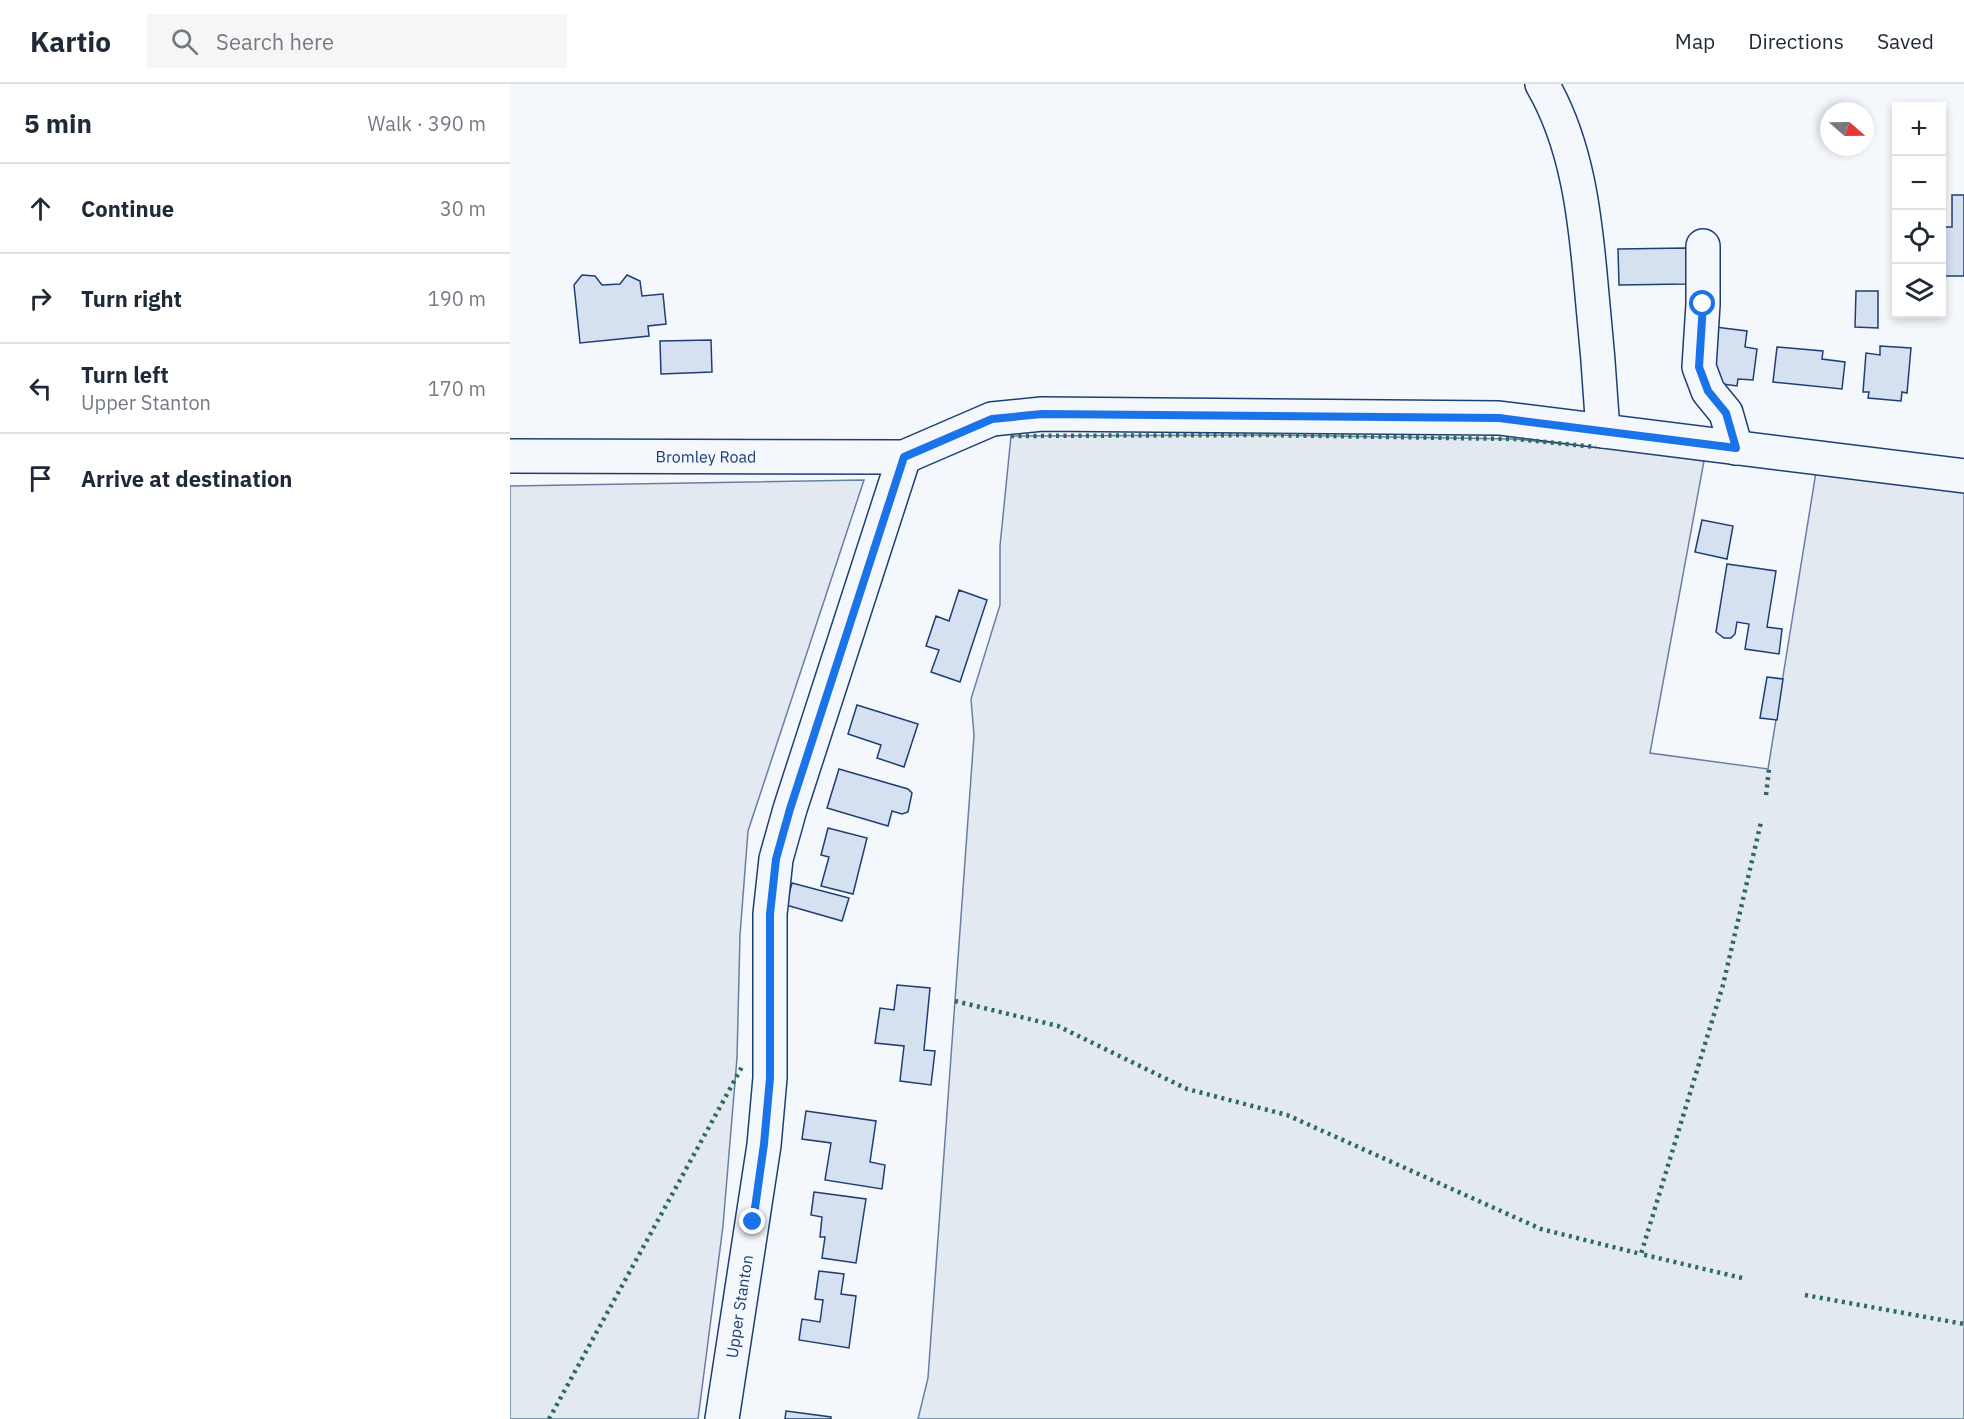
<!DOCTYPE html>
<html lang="en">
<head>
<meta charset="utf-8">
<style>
  :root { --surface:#fff; --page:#f6f6f7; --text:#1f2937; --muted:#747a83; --line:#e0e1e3 }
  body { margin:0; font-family:"IBM Plex Sans",sans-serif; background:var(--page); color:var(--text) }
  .controls { position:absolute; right:18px; top:18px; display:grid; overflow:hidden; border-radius:0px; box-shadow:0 3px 9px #0003 }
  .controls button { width:54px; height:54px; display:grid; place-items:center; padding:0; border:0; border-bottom:2px solid var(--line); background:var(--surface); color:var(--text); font:30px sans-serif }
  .compass { position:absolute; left:1310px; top:18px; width:54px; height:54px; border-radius:50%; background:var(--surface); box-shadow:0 3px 9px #0003; rotate:110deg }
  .stop { position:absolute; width:18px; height:18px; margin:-14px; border:4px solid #1a73e8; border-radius:50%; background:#fff }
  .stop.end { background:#1a73e8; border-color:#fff; box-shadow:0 2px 6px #0008 }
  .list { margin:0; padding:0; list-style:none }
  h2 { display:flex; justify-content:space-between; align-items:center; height:78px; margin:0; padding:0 24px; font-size:26px }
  h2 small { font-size:20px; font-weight:400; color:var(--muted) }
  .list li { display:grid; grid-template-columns:39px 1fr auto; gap:18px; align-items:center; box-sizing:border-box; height:90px; padding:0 24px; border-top:2px solid var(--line) }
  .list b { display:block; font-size:22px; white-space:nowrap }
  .list p { margin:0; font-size:20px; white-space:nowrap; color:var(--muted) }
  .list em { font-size:20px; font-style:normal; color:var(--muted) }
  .icon { flex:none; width:33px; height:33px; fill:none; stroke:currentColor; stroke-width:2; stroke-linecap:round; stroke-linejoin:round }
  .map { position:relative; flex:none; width:1454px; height:1335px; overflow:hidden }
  header { display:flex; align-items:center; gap:36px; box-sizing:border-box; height:84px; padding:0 30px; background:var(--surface); border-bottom:2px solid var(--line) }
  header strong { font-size:28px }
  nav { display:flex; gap:33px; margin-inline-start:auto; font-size:21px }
  .search { width:420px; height:54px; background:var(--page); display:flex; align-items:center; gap:15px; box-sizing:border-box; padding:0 21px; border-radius:0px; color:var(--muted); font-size:22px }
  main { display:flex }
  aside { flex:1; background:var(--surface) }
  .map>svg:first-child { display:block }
  .green { fill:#e3e9f0; stroke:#687fa3; stroke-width:1.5 }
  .building { fill:#d5e0f0; stroke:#1d3f73; stroke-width:1.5 }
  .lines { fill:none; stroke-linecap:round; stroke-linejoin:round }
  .minor-casing { stroke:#1d3f73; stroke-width:36 }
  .minor { stroke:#f4f7fb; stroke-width:33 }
  .hedge { stroke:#2c6c60; stroke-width:4.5; stroke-dasharray:3 4.5; stroke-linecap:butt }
  .route { stroke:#1a73e8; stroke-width:8 }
  .labels { text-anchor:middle; stroke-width:4.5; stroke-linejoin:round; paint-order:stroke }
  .street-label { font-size:16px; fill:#1d3f73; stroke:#f4f7fb }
</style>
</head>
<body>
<header>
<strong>Kartio</strong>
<div class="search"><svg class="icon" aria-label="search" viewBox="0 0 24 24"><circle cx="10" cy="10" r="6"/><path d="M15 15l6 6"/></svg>Search here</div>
<nav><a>Map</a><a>Directions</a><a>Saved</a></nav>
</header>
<main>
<aside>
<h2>5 min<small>Walk · 390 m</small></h2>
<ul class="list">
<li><svg class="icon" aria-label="ahead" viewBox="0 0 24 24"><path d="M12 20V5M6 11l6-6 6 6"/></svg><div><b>Continue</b></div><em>30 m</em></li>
<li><svg class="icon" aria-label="right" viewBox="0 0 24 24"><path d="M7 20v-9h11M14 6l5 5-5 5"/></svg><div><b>Turn right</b></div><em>190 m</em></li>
<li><svg class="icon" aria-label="left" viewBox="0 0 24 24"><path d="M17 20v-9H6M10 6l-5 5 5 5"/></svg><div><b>Turn left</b><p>Upper Stanton</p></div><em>170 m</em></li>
<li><svg class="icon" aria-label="arrive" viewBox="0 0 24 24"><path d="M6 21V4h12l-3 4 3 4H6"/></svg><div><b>Arrive at destination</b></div></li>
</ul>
</aside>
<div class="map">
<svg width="1454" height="1335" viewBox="0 0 1454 1335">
  <rect width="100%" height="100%" fill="#f4f7fb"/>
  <path class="green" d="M755,351l250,4 122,12 67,10 -54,292 118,16 48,-297 148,20v927h-1046l10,-41 46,-643 -3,-36 29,-94v-59l11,-110z
    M354,396l-116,351 -8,104 -3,123 -14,168 -25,193h-188v-933z"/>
  <path class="building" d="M1442,111h12v81h-22v-49h10z
    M1176,164v36l-67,1 -1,-36z
    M72,191l13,1 7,9 18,-1 7,-9 13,6 2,15 21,-2 3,30 -18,2 1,10 -69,7 -6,-58z
    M1346,207h22v37l-23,-1z
    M1205,243l32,4 -2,16 12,2 -4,31 -15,-1 -1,7 -29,-4z
    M201,256l1,32 -51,2 -1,-33z
    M1370,262l31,2 -4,45 -5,-1 -1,9 -33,-3 1,-6h-6l3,-39 14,2z
    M1267,263l46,4 -1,8 23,3 -3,27 -69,-7z
    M1192,436l31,6 -6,33 -32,-7z
    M1217,480l49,7 -9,56 15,2 -3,25 -34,-5 4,-25 -12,-2 -2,12 -4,4h-7l-8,-6z
    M449,506l28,10 -27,82 -29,-10 8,-22 -13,-4 10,-30 13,5z
    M1257,593l16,2 -6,41 -17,-2z
    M347,621l61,19 -14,43 -27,-9 4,-13 -33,-11z
    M329,685l69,20 4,4 -4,19 -6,2 -10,-3 -4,15 -61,-18z
    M318,744l39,10 -14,56 -32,-8 8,-29 -8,-2z
    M282,799l57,15 -7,23 -56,-16z
    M387,901l33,3 -6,62 11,1 -4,34 -31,-4 4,-35 -29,-3 5,-35 14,2z
    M296,1027l70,10 -6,41 15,3 -3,24 -57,-9 6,-37 -29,-4z
    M304,1108l52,7 -10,64 -34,-5 3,-21h-5l2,-20 -11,-2z
    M309,1187l25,3 -3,20 15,2 -7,52 -50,-8 3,-21 18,3 3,-22 -8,-1z
    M276,1327l45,6v2h-46z"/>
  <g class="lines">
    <defs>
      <g id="minor">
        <path d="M1032,0c35,60 43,132 49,200 5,49 9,98 12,147"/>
        <path d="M1193,162v58l-4,63 9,24 18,22 10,35"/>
        <path id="s1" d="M0,372l394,1 88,-38 50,-5 457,4 465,58"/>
        <path id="s2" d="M212,1335l42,-274 6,-67v-164l6,-55 14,-50 114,-352"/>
      </g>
    </defs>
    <use href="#minor" class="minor-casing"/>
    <use href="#minor" class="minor"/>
    <path class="hedge" d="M501,352l254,-1 250,4 81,8
      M1256,711l3,-26
      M445,917l103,25 129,63 100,26 254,114 100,25
      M1232,1194l-101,-24 82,-269 38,-163
      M1295,1211l159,29
      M39,1335l194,-354"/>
  </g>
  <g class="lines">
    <path class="route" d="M243,1138l11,-78 6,-66v-164l6,-55 14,-50 114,-352 88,-38 50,-5 457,4 237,30 -10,-35 -18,-22 -9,-24 4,-63"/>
  </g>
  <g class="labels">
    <g class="street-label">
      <text dy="6" stroke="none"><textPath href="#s1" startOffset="196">Bromley Road</textPath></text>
      <text dy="6" stroke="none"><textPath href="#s2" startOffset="114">Upper Stanton</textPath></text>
    </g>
  </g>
</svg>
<div class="controls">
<button>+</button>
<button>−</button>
<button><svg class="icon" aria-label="locate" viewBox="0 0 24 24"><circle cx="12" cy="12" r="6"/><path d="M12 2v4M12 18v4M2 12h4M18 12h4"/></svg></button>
<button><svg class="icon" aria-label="layers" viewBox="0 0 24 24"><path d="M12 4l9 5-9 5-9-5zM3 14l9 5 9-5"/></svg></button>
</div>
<svg class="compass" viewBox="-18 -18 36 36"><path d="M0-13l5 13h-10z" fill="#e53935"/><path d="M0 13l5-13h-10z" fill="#747a83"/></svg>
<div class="stop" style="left:1193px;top:220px"></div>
<div class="stop end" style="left:243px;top:1138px"></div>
</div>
</main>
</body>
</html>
